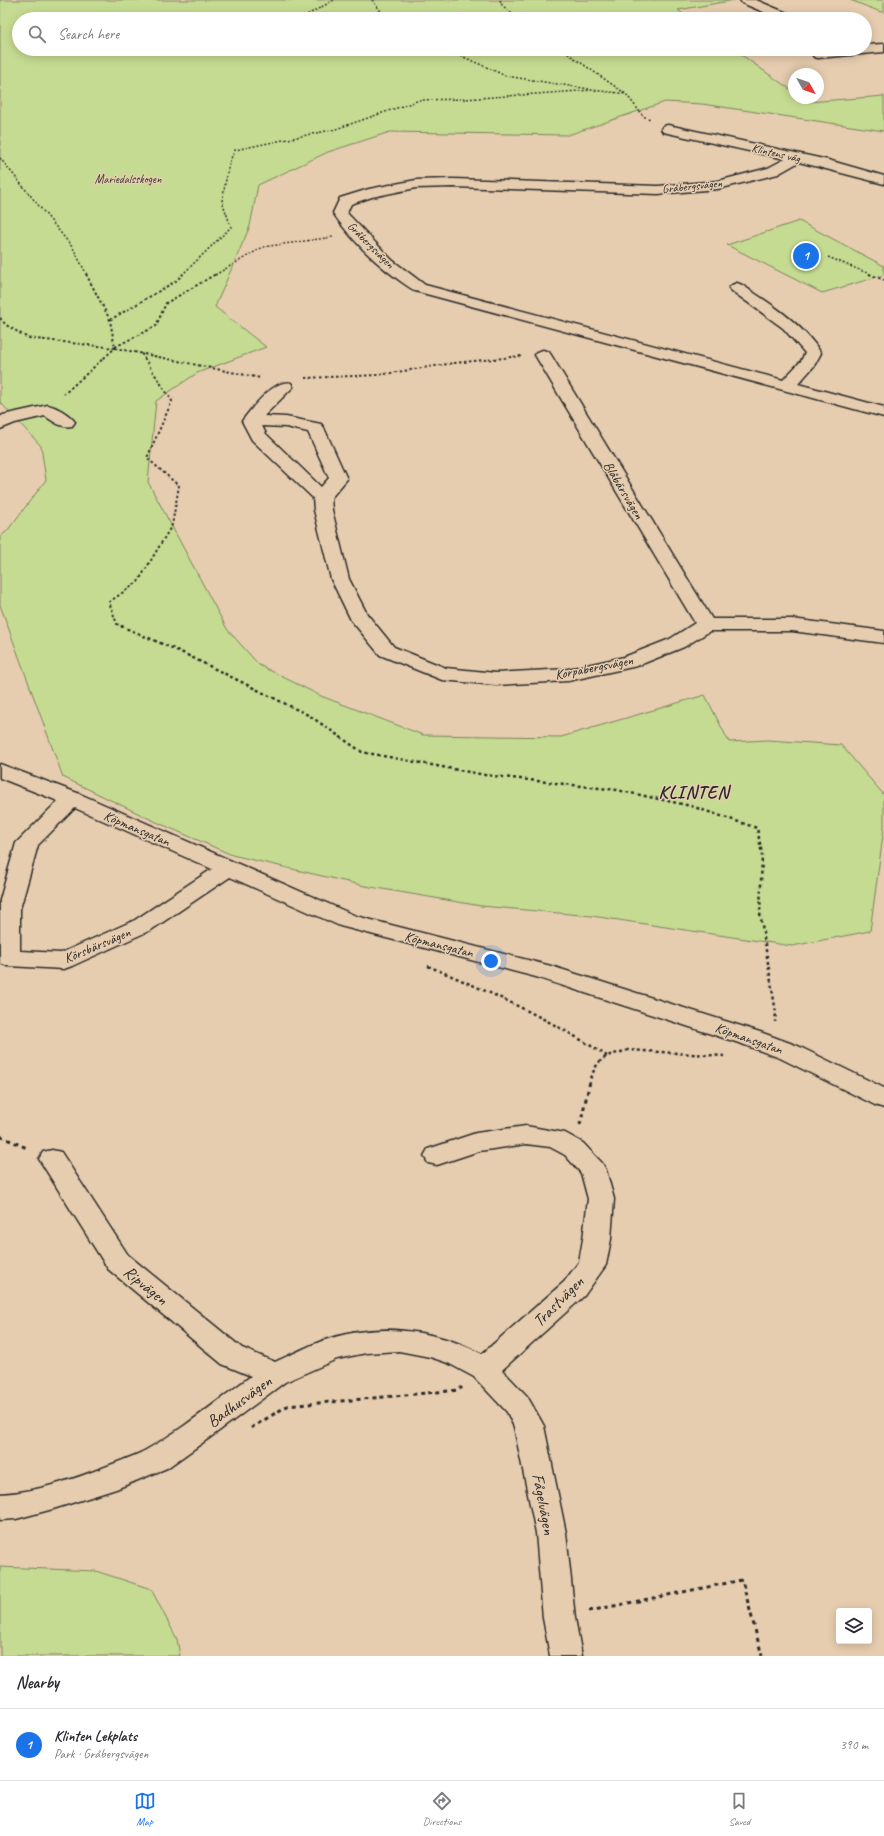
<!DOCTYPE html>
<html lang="en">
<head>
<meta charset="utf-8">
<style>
  :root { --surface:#fff; --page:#f2f2f3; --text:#2b2b33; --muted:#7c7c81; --line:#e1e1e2; --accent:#1a73e8 }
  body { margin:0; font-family:Caveat,sans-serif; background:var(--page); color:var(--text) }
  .controls { position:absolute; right:12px; bottom:12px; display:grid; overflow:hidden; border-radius:4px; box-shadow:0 2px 10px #0003 }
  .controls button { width:36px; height:36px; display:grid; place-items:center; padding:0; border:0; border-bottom:1px solid var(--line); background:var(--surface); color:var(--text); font:20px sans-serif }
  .compass { position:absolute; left:788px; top:68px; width:36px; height:36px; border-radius:50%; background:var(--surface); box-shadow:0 2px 10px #0003; rotate:130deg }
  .you { position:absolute; left:491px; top:961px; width:14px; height:14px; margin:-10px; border:3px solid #fff; border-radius:50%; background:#1a73e8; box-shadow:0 0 0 6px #1a73e833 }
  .badge { display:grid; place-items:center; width:26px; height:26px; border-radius:50%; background:var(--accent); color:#fff; font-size:13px; font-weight:700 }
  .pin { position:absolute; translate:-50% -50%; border:2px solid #fff; box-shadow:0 1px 4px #0006 }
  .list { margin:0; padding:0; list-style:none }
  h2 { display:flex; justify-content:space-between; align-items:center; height:52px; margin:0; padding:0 16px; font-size:17px }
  h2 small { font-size:13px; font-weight:400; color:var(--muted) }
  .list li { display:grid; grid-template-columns:26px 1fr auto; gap:12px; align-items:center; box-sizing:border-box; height:72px; padding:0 16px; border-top:1px solid var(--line) }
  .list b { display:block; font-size:15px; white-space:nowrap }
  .list p { margin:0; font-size:13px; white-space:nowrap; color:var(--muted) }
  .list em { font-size:13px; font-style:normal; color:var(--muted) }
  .icon { flex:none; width:22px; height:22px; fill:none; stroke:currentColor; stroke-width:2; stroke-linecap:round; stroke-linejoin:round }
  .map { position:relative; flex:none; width:884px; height:1656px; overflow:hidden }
  .search { position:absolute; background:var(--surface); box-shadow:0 2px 10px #0003; left:12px; right:12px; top:12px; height:44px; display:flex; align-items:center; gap:10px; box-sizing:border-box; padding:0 14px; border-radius:22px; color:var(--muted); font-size:15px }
  .sheet { height:124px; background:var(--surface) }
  nav { display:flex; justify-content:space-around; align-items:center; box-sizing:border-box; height:56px; border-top:1px solid var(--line); background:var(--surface); font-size:11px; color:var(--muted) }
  nav a { display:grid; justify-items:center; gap:2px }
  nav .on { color:var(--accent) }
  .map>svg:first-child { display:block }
  .green { fill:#c5db91; stroke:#78835e }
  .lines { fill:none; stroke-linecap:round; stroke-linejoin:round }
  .minor-casing { stroke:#2b2b2b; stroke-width:3 }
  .path-far3 { stroke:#2b2b2b; stroke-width:1.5; stroke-dasharray:2 2; stroke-linecap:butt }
  .path-far2 { stroke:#2b2b2b; stroke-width:2; stroke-dasharray:2.5 2.5; stroke-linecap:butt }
  .path-far1 { stroke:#2b2b2b; stroke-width:2.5; stroke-dasharray:3 3; stroke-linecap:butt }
  .path { stroke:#2b2b2b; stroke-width:3; stroke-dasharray:4 4; stroke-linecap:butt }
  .minor { fill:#e7cdaf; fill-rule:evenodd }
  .labels { text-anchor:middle; stroke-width:3; stroke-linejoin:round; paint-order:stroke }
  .far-street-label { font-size:12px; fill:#2b2b2b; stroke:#e7cdaf }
  .far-park-label { font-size:12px; fill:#3a3d35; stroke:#e7cdaf }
  .street-label { font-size:14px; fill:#2b2b2b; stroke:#e7cdaf }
  .near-street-label { font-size:17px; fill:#2b2b2b; stroke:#e7cdaf }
  .district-label { font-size:18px; font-weight:bold; letter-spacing:1px; fill:#2b2b2b; stroke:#e7cdaf }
</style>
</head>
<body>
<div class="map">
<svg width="884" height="1656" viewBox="0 0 884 1656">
  <rect width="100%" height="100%" fill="#e7cdaf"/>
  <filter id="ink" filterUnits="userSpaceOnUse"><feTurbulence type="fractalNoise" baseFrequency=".025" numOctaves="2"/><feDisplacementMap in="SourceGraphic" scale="8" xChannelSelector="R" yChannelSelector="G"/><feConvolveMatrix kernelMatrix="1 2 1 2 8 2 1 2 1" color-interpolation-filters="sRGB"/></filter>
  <g filter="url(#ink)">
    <path class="green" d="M0,0h735l-57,10 12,9h-671v30h714l61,43v6h8l6,4 76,-6v35l-182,-27 -37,-2 -97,33 -178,-3 -62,20 -70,33 -8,41 -35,81 51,40 -69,26 -41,28 -8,81 79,147 32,36 62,31 102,39 138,2 144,-42 24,47 39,-2 73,5 43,50v33l-14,103 -78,15 -200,-30 -111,-10 -116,-20 -133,-31 -78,-34 -91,-44 -63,-172v-68l7,-6 39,-51 -5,-34 -41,-44z
      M850,0h34v12h-3z
      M799,221l85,45v9l-62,18 -95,-48z
      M0,1567l96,4 55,18 26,50 3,17h-180z"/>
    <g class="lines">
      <defs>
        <path id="minor" d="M740,0h16l38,16 2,3h-16l-38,-16z
          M884,44v8l-66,6 -4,-1 -2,-3 2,-3 4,-1 47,-1v-4z
          M668,125l160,35 56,16v8l-85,-22 -21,12 -60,15 -60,5 -205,-7 -37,1 -44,9 -21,7 -4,9 45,47 33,25 358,95 18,-19 4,-8 -22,-25 -51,-37 -3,-3 3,-3 5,-2 5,2c30,20 59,37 79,68l-7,13 -16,18 86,23v10l-469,-126c-31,-20 -61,-47 -82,-78l7,-15 29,-9 47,-9 37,-1 205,7 60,-5 50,-13 17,-9 -122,-27 -2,-3 2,-3z
          M543,350l6,2 2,3 161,264h80l92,12v12l-92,-12h-82l-26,16 -47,19 -69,15 -72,4 -54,-5 -62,-25 -29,-35 -20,-41 -17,-69 -1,-12 -61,-58 -10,-19c10,-13 32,-42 49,-38l2,4 -29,29 22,1 35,7 3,4 23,51 -16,19 1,12 17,69 18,35 27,33 52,21 50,5 72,-4 56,-12 46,-18 25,-16 -160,-268 2,-3zM262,426l24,1 22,5 21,46 -8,9 -55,-53z
          M48,405c9,2 21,9 27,17l-3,4c-11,2 -18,-4 -27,-10l-30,7 -15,6v-12l3,-2z
          M0,764l80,30 276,122 195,50 209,66 38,14 86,42v20l-9,-3 -95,-47 -38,-14 -206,-67 -196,-51 -110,-49 -79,53 -79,36 -8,3 -56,-3 -8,-3v-63l16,-57 42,-42 -58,-23zM75,808l137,61 -77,51 -74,33 -41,-2v-42l18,-64z
          M526,1126l39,7 18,10 19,20 4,7 8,29 -3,40 -5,26 -22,31 -82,74 25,26 17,30 22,107 9,85 7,38h-32l-7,-38 -7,-85 -22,-106 -7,-15 -33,-35 -26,-14 -18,-6 -31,-6 -33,2 -29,6 -52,23 -73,54 -45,32 -51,21 -63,20 -37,10 -16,1v-26c40,-2 80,-17 118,-32 9,-4 19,-7 28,-12 36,-20 71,-49 105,-74l-29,-12 -114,-95 -69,-110 4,-7 9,-2 9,2 67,103 114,93 33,14c16,-7 31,-15 47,-21 53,-19 111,-13 160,13l82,-72 15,-20 4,-23 5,-40 -7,-26 -16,-18 -15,-8 -24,-3 -47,7 -42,14 -9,-2 -4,-7 4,-7 48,-16z"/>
      </defs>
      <use href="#minor" class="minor-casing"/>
      <path class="path-far3" d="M372,0l15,19
        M500,0l2,5 16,14
        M326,19l-19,-4 27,-15
        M446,49l60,27 83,13
        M549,49l14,2
        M561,49l65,45 17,22 7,3
        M0,158l73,90 14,27
        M828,257l44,18
        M182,275l49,-48 -9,-26 7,-38 6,-13 101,-21 84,-29 44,-1 129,-9 33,4
        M215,275l48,-28 70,-10"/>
      <path class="path-far2" d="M86,274l24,46 5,28 145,30
        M869,274l15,6
        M0,318l6,7 22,13 87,10 -51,46
        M110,320l66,-39 7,-7
        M115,347l41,-21 10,-23 50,-29
        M305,378l73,-3 76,-12 68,-7
        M123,627l-6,-3 -8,-22 29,-20 34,-57 7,-39 -32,-28 25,-57 -31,-48"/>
      <path class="path-far1" d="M121,626l60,26 129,64 52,36 123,23 132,15 74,16 66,22 5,26 -2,59 16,100 -1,9
        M428,966c62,26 122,53 179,90
        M590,1078l8,-15 9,-7 21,-6 96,6"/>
      <path class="path" d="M580,1125l11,-48
        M0,1136l29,13
        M251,1428l36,-22 172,-16 3,-3
        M589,1611l153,-31 20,76"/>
      <use href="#minor" class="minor"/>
    </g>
  </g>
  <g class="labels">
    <g class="far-street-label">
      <text transform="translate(776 153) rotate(13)" y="4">Klintens väg</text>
      <text transform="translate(692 186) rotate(-6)" y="4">Gråbergsvägen</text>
      <text transform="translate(371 245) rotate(45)" y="4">Gråbergsvägen</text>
    </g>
    <g class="far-park-label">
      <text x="128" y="183">Mariedalsskogen</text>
    </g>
    <g class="street-label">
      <text transform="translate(624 490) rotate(59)" y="5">Blåbärsvägen</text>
      <text transform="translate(594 667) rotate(-11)" y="5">Korpabergsvägen</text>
      <text transform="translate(137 828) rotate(23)" y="5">Köpmansgatan</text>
      <text transform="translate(439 944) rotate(14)" y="5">Köpmansgatan</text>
      <text transform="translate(97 945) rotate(-23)" y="5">Körsbärsvägen</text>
      <text transform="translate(749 1038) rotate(19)" y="5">Köpmansgatan</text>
    </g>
    <g class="near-street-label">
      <text transform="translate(146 1285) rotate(39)" y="6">Ripvägen</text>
      <text transform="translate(558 1301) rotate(-45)" y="6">Trastvägen</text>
      <text transform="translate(239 1401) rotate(-36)" y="6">Badhusvägen</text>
      <text transform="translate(544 1504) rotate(79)" y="6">Fågelvägen</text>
    </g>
    <g class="district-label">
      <text x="694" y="798">KLINTEN</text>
    </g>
  </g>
</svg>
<div class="controls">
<button><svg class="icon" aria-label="layers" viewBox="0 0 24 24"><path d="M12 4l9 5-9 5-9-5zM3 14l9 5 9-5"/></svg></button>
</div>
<svg class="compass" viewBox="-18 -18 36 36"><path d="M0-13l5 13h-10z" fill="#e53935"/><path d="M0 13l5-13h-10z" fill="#7c7c81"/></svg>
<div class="you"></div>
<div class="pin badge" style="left:806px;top:256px">1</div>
<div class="search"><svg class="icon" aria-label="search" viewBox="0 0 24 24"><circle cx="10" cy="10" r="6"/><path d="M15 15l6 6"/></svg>Search here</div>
</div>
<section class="sheet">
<h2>Nearby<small></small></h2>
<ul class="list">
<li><span class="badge">1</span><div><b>Klinten Lekplats</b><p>Park · Gråbergsvägen</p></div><em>390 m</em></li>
</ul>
</section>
<nav>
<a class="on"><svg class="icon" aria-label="map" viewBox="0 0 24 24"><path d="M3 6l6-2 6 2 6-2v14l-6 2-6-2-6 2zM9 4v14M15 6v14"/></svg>Map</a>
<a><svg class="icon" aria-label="directions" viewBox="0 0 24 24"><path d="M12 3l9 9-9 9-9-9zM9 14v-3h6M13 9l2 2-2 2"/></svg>Directions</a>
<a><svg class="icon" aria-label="saved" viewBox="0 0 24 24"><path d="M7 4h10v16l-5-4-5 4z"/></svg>Saved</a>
</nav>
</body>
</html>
